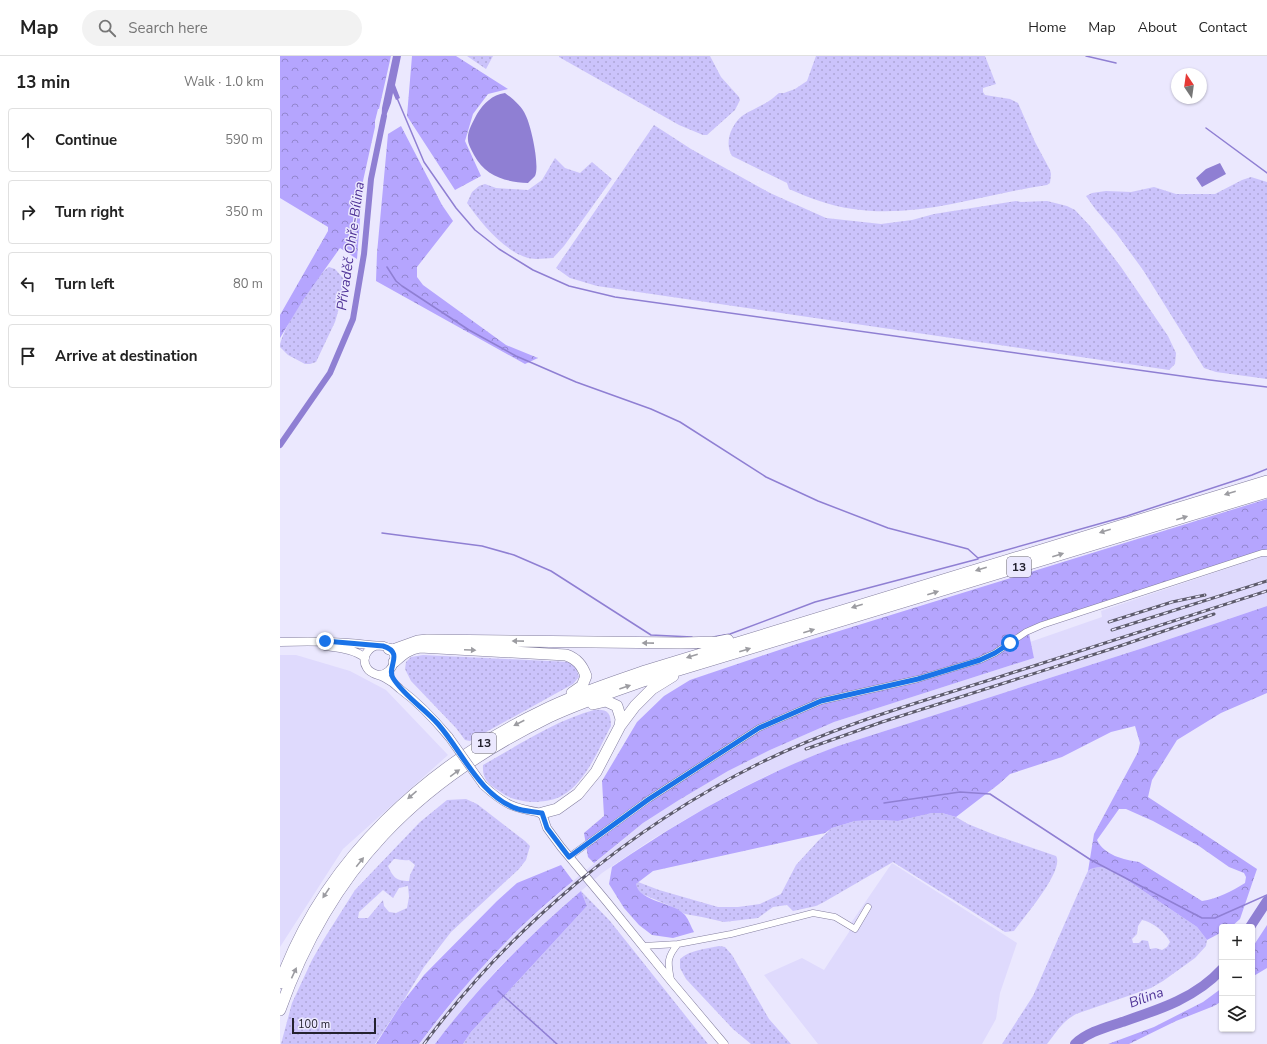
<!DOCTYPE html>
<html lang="en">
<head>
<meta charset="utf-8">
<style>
  :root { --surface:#fff; --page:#f2f2f2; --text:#222; --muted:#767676; --line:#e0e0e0 }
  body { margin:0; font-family:"Nunito Sans",sans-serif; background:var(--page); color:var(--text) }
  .controls { position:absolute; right:12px; bottom:12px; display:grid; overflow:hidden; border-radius:4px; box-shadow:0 1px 3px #0004 }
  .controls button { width:36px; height:36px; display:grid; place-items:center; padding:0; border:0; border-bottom:1px solid var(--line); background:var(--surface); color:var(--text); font:20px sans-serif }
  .compass { position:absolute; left:891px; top:12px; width:36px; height:36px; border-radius:50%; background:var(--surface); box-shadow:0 1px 3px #0004; rotate:347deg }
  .scale { position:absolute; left:12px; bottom:10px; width:84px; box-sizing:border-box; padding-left:4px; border:2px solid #24222f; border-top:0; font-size:11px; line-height:14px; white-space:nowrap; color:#24222f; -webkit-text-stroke:3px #ebe8fe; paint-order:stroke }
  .stop { position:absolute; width:12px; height:12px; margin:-9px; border:3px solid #1a73e8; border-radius:50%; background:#fff }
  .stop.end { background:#1a73e8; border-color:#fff; box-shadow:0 1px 4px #0008 }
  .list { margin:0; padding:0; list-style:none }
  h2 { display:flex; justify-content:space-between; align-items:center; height:52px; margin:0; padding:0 16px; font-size:17px }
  h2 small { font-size:13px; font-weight:400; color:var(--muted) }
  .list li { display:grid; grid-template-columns:26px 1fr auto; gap:12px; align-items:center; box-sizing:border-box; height:64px; margin:0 8px 8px; padding:0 8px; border:1px solid var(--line); border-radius:4px }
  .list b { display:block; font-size:15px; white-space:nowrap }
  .list em { font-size:13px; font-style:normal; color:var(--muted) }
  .icon { flex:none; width:22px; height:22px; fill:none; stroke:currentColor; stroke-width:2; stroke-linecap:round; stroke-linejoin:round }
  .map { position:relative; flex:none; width:987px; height:988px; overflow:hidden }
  header { display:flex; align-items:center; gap:24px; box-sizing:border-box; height:56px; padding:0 20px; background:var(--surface); border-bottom:1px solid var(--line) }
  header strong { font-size:19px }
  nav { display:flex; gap:22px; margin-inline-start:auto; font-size:14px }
  .search { width:280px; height:36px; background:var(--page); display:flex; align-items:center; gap:10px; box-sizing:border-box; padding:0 14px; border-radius:22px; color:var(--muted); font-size:15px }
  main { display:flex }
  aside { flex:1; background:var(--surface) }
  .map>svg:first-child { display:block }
  .built { fill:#dfdafd }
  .grass { fill:url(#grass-dots); fill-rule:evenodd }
  .forest { fill:url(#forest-crowns); fill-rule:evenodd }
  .water { fill:#8f7fd3 }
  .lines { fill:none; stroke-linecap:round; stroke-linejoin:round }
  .stream { stroke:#8f7fd3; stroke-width:1.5 }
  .canal { stroke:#8f7fd3; stroke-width:6 }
  .river { stroke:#8f7fd3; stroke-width:10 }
  .minor-casing { stroke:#837e9f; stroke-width:7 }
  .tertiary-casing { stroke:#837e9f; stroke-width:9 }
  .trunk-casing { stroke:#837e9f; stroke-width:12 }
  .minor { stroke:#fff; stroke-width:6 }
  .tertiary { stroke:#fff; stroke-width:8 }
  .trunk { stroke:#fff; stroke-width:11 }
  .rail-casing { stroke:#5d5b6b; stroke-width:3 }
  .rail { stroke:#ebe8fe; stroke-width:1.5; stroke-dasharray:4.5; stroke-linecap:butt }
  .tertiary-bridge-casing { stroke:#837e9f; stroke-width:9; stroke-linecap:butt }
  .tertiary-bridge { stroke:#fff; stroke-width:8 }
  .oneway { fill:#9c9ca1 }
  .route { stroke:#1a73e8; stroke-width:5 }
  .labels { text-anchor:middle; stroke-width:3; stroke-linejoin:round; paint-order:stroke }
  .shield { fill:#ebe8fe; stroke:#605d6d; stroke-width:1 }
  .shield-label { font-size:12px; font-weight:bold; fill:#24222f }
  .water-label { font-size:14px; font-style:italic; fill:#503498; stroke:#ebe8fe }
</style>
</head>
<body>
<header>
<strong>Map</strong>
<div class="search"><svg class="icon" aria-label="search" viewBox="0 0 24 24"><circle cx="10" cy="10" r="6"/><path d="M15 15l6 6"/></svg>Search here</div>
<nav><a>Home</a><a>Map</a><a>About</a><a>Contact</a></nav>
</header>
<main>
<aside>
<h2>13 min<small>Walk · 1.0 km</small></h2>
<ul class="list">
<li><svg class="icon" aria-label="ahead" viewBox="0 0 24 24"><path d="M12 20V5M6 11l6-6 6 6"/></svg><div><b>Continue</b></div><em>590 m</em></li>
<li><svg class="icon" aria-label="right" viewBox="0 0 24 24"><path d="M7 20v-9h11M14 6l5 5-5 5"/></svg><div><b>Turn right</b></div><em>350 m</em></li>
<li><svg class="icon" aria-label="left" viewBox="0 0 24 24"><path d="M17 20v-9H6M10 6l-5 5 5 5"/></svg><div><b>Turn left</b></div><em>80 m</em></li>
<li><svg class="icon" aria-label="arrive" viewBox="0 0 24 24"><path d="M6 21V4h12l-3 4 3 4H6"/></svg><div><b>Arrive at destination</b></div></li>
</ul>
</aside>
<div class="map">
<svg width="987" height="988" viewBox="0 0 987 988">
  <defs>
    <pattern id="grass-dots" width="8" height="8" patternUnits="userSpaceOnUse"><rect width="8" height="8" fill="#cbc3fb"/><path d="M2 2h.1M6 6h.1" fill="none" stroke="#aea7d7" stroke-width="1.8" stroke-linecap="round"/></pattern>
    <pattern id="forest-crowns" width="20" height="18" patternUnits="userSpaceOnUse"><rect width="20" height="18" fill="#b5a5fe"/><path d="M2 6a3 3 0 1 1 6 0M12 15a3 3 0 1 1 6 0" fill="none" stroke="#9386ce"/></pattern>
  </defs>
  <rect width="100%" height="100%" fill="#ebe8fe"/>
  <path class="built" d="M987,499v51l-124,42 -305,98 -72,30 -34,17 -46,26 -38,23 -46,31 -21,18 -49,44 -31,30 -36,41 -30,38h-16l51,-64 53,-55 50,-44 70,-58 36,-23 49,-29 42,-21 64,-28 200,-64 -4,-16 72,-25 -1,-6z
    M0,599h16l54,16 36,19 62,65 -105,94 -63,98z
    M612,807l125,80 -17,50 -4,26 -14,25h-164l-54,-69 38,-17 22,12 25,-38 2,-9z"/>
  <path class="grass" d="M187,0h26l-7,13z
    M279,0h151l11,21 18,20 1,3 -5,10 -28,25h-4l-24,-10 -120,-68z
    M536,0h169l11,28 -13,4v4l2,3 25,4 8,4 17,39 15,28 1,4 -1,9 -3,2c-64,9 -128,34 -194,24 -22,-3 -44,-11 -64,-20l-2,-6 -55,-27c-8,-13 -1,-31 10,-40 7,-5 15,-8 22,-12 6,-3 10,-7 15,-11h5l11,-4 12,-8z
    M374,69l37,24 79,44 56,25 55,6 31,-4 22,-6 82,-13 5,1 26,-1 20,5 8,4 15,16 31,41 47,69 8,17 -1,11 -6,6 -572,-84 -27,-8 -14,-10z
    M275,102l10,10 15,5 12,-11 20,17 -48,67 -11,12c-7,0 -18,2 -25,0 -24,-7 -47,-35 -61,-55l5,-11 7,-6 6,-2 11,4 32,2 14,-10z
    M971,121l16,5v197l-51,-7 -12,-4 -61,-98 -27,-37 -20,-23 -10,-14 6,-3 14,-2 25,1 23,-5 22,7h39l27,-14z
    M49,211l6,2 9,10 -3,22 -6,21 -19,40 -6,2h-5l-17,-9 -8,-8c0,-14 36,-73 49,-80z
    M143,599l147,7 6,6 3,9 -6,7 -103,57 -5,-1 -9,-12 -45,-47 -6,-12 1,-7 5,-5z
    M314,654c13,-1 17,2 17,16 -12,22 -25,56 -48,69 -7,5 -18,6 -26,7 -12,0 -25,-2 -35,-9 -12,-8 -20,-12 -19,-28 36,-20 71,-44 111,-55z
    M186,743l11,5 48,37 5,5 -4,14 -7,9 -68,63 -27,35 -22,36 -27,41h-94l11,-41 20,-43 12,-21 31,-49 65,-68 27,-22zM114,803c6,0 9,2 15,1l6,5 -5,10 -1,6c-13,0 -16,-4 -21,-15zM128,830l1,11 -2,11 -11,5 -7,-1 -5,-6 -1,-6 -15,18h-10l1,-6 24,-22 10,8 6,-10z
    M652,757h10l14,4 12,7 27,11 61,21c9,14 -33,62 -42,75l-9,1 -112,-70 -69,40 -8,4 -23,5 -6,-6 -14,2 -15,11 -34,4 -22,-5 -17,-3 -17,-9 -26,-11 -6,-6v-4l2,-2 21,8 59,17h20l22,-3 21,-10 15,-29 22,-24 14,-13 23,-7 23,-1 20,1z
    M815,811h8l9,3 85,57 10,13 -1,6 -11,12 -32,23 -12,7 -75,26c-14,8 -19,17 -29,30h-45l31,-48 53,-121 2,-4zM862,864c11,2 23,12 28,22l-3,5 -5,3 -6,-2 -6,1 -2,-8 -6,-1 -3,3h-6l-1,-4 5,-5 1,-8z
    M301,835l29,30 98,123h-245l8,-12 116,-126z
    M439,890l6,1 7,8 37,64 22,25h-40l-18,-15 -47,-50 -6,-11v-9c10,-9 26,-10 39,-13z"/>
  <path class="forest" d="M0,0h111l-12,53h-1l-3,12v6l-12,54 -6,78 -17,-11 -37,52 -23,38v-23l48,-84v-4l-48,-29z
    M132,0h44l52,33 -20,5 -15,20 -8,27 16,35 -26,14 -48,-74z
    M121,70l41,79 11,16 -36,46v10l6,8 83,60 32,13 -13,6 -149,-83 1,-28 11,-119z
    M987,443v50l-239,80 6,29 -200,64 -64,28 -42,21 -49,29 -36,23 -49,40 -6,-6 -4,-24 20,-17 -2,-35 35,-59 27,-26 26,-16 107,-36z
    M987,550v87l-46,20 -44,27 -25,40 -4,17 109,72 -17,50 -9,8h-9v5l-15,8 -10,-13 -85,-57c-9,-3 -15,-5 -24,1l6,-37 44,-82 2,-9 -5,-17 -24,6 -49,25 -52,17 -11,10 -43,33 -14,-4h-10l-34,8 -20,-1 -23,1 -23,7 -7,5 -172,38 -17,13c3,18 38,18 49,31 4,5 6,12 9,17l-21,6 -21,-3 -13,-10 -15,-17 -15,-24 3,-17c71,-49 145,-91 226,-121l305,-98zM839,753h7l27,12 46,25 30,21 15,6 2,4 -1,6c-13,8 -28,16 -43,18l-63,-39c-15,-2 -35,-7 -42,-22z
    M281,809l12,16c-23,19 -46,39 -66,60 -32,32 -61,67 -88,103h-43l26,-41 22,-28 73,-74 20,-18z
    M301,835l6,15 -116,126 -8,12h-28c43,-57 92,-107 146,-153z
    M987,869v43l-15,9v-29z
    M942,932v13l-8,5 -38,15 -47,23h-21l46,-17 49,-25z"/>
  <path class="water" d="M113,0h8l-6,29 5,13 -4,2 -3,-7 -2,10 -10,26 1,-21z
    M225,37c8,6 17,13 21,23 5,10 14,50 9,60 -2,2 -5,5 -7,7 -23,-1 -43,-7 -54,-28 -2,-4 -6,-11 -6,-15 -1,-9 5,-18 9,-26 7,-11 15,-19 28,-21z
    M940,107l6,11 -24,13 -6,-9 10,-9z"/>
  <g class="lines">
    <path class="stream" d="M806,0l30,7
      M117,42l27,64 32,46 19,22 24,19 34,21 36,16 46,11 595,83 57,7
      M926,72l61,45
      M107,211l9,14 6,5 67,44 47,26 60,26 75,27 29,13 86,55 52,24 70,27 80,21 10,9 149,-42 125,-41 15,-6
      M102,477l100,13 32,9 37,16 100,64 41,2
      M433,581l17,-3 85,-32 163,-43
      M604,747l76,-11 30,2 101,66 111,58h13l52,-23
      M218,935l59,53"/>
    <path class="canal" d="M0,389l50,-72 23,-54 11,-65 7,-75 13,-63"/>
    <path class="river" d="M970,871l17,-26
      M795,988c12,-12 32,-17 47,-22 36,-12 74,-24 100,-53"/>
    <defs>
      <path id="minor" d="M289,801l80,-58 110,-71 62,-27 97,-22 62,-19 15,-7 31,-21 16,-7 220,-72h5
        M398,888l53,-10 82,-21 22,4 20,12 13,-22
        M363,890l35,-2c-12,14 -10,19 -7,36"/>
      <path id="tertiary" d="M0,586c30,-1 59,-1 89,3 5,1 10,0 15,1 17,5 11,28 -5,29
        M45,590c13,2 30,3 40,12
        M95,590c-8,3 -14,13 -8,22 4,7 12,6 18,10 6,3 11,7 15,11 19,14 34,30 49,48
        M203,729c22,20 30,23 59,28l5,15 14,19 46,55 64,79 53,63"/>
      <path id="trunk" d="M109,593l4,1 25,-9 9,-1 254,3 37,-1 10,-2
        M114,606c9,-8 14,-13 26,-15l146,8c11,4 16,10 20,21l-4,10 -10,7
        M313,648l13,-3 11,5 4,13 -1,7
        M262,757l15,-4 21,-15 18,-22 24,-46 15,-20 17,-17 21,-13
        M0,927c45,-124 147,-217 264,-273 32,-16 67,-27 101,-39l622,-190
        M0,954c50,-141 136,-228 269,-293 32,-15 66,-26 100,-38l618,-187"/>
    </defs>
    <use href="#minor" class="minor-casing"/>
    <use href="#tertiary" class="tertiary-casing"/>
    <use href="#trunk" class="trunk-casing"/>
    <use href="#minor" class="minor"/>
    <use href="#tertiary" class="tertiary"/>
    <use href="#trunk" class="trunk"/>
    <defs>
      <path id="rail" d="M829,566l63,-20 33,-7
        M832,574l155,-49
        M526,693l76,-27 232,-74 100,-34
        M144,988c88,-118 204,-215 336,-281 75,-37 156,-60 236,-85 90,-29 180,-58 271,-87"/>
    </defs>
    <use href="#rail" class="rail-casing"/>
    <use href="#rail" class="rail"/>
    <defs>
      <path id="tertiary-bridge" d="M169,681l34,48"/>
    </defs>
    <use href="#tertiary-bridge" class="tertiary-bridge-casing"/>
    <use href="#tertiary-bridge" class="tertiary-bridge"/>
  </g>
  <defs><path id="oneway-solid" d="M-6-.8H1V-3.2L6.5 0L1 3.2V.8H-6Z"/></defs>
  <g class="oneway">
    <use href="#oneway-solid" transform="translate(950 437) rotate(163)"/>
    <use href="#oneway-solid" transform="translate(902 462) rotate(-17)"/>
    <use href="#oneway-solid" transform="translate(825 475) rotate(163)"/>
    <use href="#oneway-solid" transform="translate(778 499) rotate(-17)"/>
    <use href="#oneway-solid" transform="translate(701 513) rotate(163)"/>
    <use href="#oneway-solid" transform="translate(653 537) rotate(-17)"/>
    <use href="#oneway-solid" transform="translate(577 550) rotate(163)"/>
    <use href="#oneway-solid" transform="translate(529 575) rotate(-17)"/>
    <use href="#oneway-solid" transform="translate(238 585) rotate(-179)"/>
    <use href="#oneway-solid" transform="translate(368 587) rotate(-179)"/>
    <use href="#oneway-solid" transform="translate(190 594) rotate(3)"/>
    <use href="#oneway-solid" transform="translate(465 594) rotate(-17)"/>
    <use href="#oneway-solid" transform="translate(412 600) rotate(163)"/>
    <use href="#oneway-solid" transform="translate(345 631) rotate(-19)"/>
    <use href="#oneway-solid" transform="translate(239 667) rotate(153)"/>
    <use href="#oneway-solid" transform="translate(175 717) rotate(-36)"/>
    <use href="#oneway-solid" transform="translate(132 739) rotate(139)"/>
    <use href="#oneway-solid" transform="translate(80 806) rotate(-51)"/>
    <use href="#oneway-solid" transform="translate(46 837) rotate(124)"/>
    <use href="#oneway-solid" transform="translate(14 917) rotate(-65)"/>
  </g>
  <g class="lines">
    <path class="route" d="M45,585l58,5c22,7 3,21 10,32 11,18 31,30 45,46 24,27 42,73 80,85 7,2 16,3 24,4l5,15 22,29 80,-58 110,-71 62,-27 97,-22 62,-19 15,-7 15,-10"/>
  </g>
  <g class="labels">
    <g class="shield">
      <rect x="727" y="501" width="24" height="20" rx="3"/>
      <rect x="192" y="677" width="24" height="20" rx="3"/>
    </g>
    <g class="shield-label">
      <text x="739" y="515">13</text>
      <text x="204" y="691">13</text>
    </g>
    <g class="water-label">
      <text transform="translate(70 190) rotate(-82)" y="5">Přivaděč Ohře-Bílina</text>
      <text transform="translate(866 941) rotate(-20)" y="5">Bílina</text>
    </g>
  </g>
</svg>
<div class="controls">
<button>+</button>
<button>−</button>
<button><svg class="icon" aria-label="layers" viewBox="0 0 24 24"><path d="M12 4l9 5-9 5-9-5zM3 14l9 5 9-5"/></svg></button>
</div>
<svg class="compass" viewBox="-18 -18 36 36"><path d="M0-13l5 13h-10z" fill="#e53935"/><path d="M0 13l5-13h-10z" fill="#767676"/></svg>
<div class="scale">100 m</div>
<div class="stop" style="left:730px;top:587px"></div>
<div class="stop end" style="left:45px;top:585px"></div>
</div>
</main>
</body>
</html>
